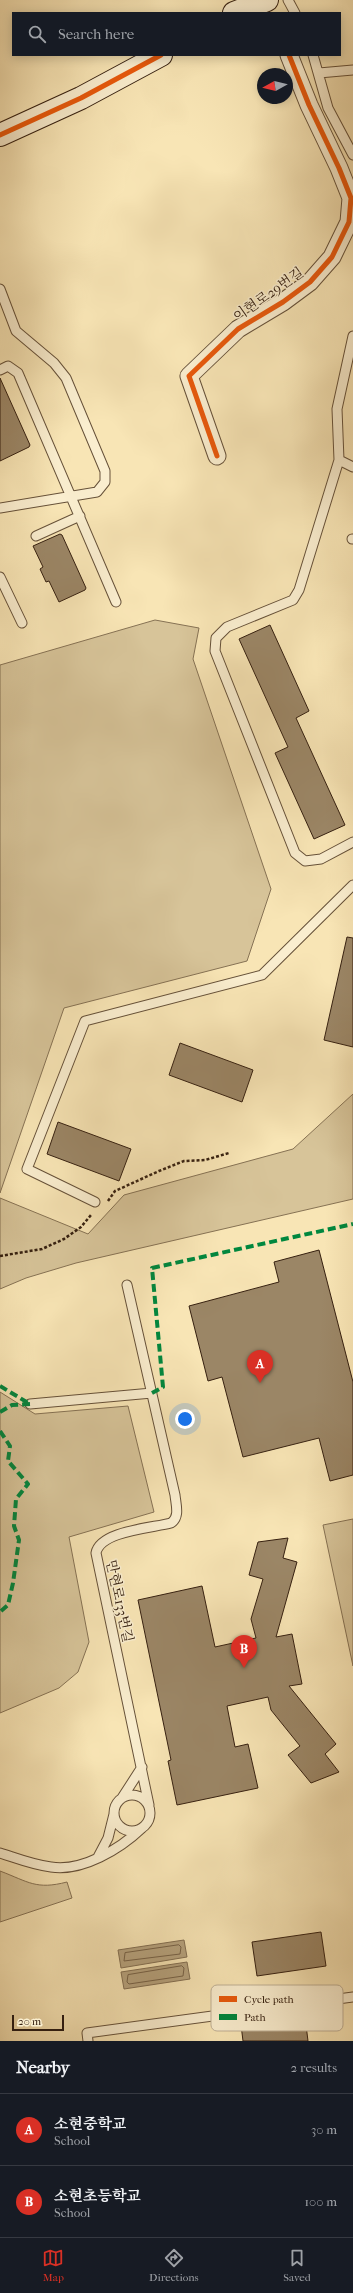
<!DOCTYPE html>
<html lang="en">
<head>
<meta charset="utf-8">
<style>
  :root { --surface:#171b24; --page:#242831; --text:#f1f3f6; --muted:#9ea1a6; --line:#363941; --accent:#d93025 }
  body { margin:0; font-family:"IM FELL French Canon","Noto Serif KR",serif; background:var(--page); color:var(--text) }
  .compass { position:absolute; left:257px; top:68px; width:36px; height:36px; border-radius:50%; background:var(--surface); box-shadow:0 2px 10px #0003; rotate:262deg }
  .scale { position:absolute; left:12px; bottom:10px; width:52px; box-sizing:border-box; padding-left:4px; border:2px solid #362010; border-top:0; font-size:11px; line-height:14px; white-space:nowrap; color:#362010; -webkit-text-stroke:3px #faeecf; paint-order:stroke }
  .you { position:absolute; left:185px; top:1419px; width:14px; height:14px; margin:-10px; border:3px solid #fff; border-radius:50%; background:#1a73e8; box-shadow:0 0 0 6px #1a73e833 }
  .badge { display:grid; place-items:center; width:26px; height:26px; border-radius:50%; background:var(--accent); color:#fff; font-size:13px; font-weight:700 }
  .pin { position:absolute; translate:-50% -33px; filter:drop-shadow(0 1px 2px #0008) }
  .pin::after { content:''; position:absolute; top:21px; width:14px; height:12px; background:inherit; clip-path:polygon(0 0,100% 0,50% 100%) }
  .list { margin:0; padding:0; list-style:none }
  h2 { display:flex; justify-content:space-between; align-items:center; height:52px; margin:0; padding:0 16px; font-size:17px }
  h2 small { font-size:13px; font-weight:400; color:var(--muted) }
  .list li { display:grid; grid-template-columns:26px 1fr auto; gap:12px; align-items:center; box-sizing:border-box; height:72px; padding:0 16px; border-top:1px solid var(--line) }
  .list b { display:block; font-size:15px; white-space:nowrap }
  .list p { margin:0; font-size:13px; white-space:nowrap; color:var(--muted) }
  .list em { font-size:13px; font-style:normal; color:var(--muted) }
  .icon { flex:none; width:22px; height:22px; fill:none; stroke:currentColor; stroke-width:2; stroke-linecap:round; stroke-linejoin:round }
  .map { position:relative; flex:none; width:353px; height:2041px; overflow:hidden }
  .search { position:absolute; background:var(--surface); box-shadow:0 2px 10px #0003; left:12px; right:12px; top:12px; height:44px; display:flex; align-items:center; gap:10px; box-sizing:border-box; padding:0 14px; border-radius:0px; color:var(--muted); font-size:15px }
  .sheet { height:196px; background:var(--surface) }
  nav { display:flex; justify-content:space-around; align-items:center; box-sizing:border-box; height:56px; border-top:1px solid var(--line); background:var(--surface); font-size:11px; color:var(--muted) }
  nav a { display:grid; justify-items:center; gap:2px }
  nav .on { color:var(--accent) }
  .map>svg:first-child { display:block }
  .green { fill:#d7c499; stroke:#867254 }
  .water { fill:#b6a27d; stroke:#836e51 }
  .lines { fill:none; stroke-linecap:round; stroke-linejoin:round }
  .shore { stroke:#766146; stroke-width:1 }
  .building { fill:#9b8666; stroke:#362010 }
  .lane-casing { stroke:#665139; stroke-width:11 }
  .street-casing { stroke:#665139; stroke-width:19 }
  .secondary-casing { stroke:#362010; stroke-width:24 }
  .path { stroke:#362010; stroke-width:2.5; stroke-dasharray:3 2; stroke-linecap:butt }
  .lane { stroke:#faeecf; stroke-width:9 }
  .street { stroke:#faeecf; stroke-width:17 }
  .secondary { stroke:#faeecf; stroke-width:22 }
  .quiet { stroke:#00873e; stroke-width:4; stroke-dasharray:8 4; stroke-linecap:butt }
  .cycleway-casing { stroke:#faeecf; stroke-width:8 }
  .cycleway { stroke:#e8590c; stroke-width:5 }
  .labels { text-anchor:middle; stroke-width:3; stroke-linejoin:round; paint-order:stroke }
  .street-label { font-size:14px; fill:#362010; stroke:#faeecf }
  .key { fill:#faeecf; stroke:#bfb096; stroke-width:1 }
  .key-label { font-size:11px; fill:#362010 }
</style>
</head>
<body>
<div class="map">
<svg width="353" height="2041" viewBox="0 0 353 2041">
  <rect width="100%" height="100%" fill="#f8e5b5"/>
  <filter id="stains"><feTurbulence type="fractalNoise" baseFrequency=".005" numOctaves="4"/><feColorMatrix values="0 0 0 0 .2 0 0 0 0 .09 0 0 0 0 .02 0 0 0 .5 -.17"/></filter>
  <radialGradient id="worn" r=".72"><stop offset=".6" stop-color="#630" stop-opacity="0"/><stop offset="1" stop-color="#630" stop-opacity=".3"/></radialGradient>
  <path class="green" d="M155,620l44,8 -6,31 78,230 -24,72 -183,47 -64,185v-528z
    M353,1094v105l-277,64 -50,15 -26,11v-91l88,36 36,-39 169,-46z
    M0,1392l35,22 93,-8 26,106 -85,25 20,105 -11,30 -19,16 -59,25z
    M353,1519v147l-30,-141z
    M0,1871c29,11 36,19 67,11l5,16 -72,24z"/>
  <path class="water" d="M184,1940l3,17 -66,11 -3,-18z
    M187,1962l3,17 -66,10 -3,-17z"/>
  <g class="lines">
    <path class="shore" d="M179,1945l2,2 -1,7 -56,7 1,-8z
      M182,1966l2,2 -1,8 -54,8 -2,-2 1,-7z"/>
  </g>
  <path class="building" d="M0,378l30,67 -1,2 -29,14z
    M60,534l2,1 24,53 -1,2 -26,12 -10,-21 -3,1 -6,-13 3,-2 -10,-21z
    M270,625l39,86 -13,7 49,107 -31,14 -39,-86 13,-6 -49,-108z
    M347,937l6,1v109l-29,-7z
    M180,1043l73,27 -11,32 -73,-27z
    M58,1122l73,27 -12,32 -72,-27z
    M319,1250l34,132v93l-23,6 -11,-43 -76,19 -21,-80 -14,4 -19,-75 90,-24 -5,-20z
    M288,1538l-5,20 14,4 -21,75 16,-3 10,50 -13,2 47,58 -11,10 14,18 -28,11 -23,-28 12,-9 -29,-36 -3,-13 -41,9 8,41 13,-3 10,44 -81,17 -9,-44 3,-1 -33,-160 64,-14 13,61 41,-9 -5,-19 12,-40 -14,-4 9,-33z
    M321,1932l5,34 -69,10 -5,-34z
    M305,2017l3,24h-65l-2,-16z"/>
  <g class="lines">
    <defs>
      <path id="lane" d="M288,0l7,13
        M313,55l15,53 25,47
        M319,73l34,-3
        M0,289l16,42 38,32 12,15 39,93v11l-8,10 -97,16
        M353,336l-16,73 2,51 14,7
        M0,370l8,-4 10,7 98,229
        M339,460l-40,130 -6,10 -66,27 -11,11 -1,13 80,202 10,8 16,-2 32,-17
        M36,536l44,-20
        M352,539h1
        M0,577l22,46
        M95,1202l-68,-33 58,-148 177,-46 91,-90
        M127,1285l48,210c1,10 5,22 -4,28 -19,5 -71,8 -75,30l53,252
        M30,1404l122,-11
        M114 1813a18 18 0 1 1 36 0a18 18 0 1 1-36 0Z
        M122,1798l20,-31
        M0,1853c16,5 33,12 51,14 31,5 69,-18 91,-39
        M98,1857l10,-19 6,-24
        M88,2041l-1,-8 266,-36"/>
      <path id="street" d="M217,456l-28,-80 49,-47 45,-27 27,-20 22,-25 17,-35 2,-24 -12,-30 -30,-63 -20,-50"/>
      <path id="secondary" d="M234,13l33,-13
        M0,135l81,-37 80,-43"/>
    </defs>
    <use href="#lane" class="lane-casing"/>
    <use href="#street" class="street-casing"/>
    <use href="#secondary" class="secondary-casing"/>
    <path class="path" d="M108,1201l7,-10 44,-20 25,-10 21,-1 24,-7
      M0,1256l42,-7 22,-10 17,-12 10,-12"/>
    <use href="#lane" class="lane"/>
    <use href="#street" class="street"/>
    <use href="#secondary" class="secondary"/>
    <path class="quiet" d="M0,1386l30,18
      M152,1393l11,-6 -11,-119 201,-44
      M0,1412l12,-7 18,-1
      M0,1431l10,15 -2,15 20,23 -12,15 -2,27 5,14 -6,43 -5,22 -8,7"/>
    <defs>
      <path id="cycleway" d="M0,135l81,-37 80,-43
        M217,456l-28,-80 49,-47 45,-27 27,-20 22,-25 17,-35 2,-24 -12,-30 -30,-63 -20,-50"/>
    </defs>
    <use href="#cycleway" class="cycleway-casing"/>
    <use href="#cycleway" class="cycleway"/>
  </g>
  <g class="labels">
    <g class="street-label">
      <text transform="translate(268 294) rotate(-35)" y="5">이현로29번길</text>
      <text transform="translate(120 1601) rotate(78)" y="5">만현로133번길</text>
    </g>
  </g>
  <rect x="211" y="1985" width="132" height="46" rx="6" class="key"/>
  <rect x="219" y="1996" width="18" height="6" fill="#e8590c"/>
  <rect x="219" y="2014" width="18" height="6" fill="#00873e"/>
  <g class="key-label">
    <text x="244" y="2003">Cycle path</text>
    <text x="244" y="2021">Path</text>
  </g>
  <rect width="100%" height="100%" filter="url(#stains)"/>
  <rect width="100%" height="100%" fill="url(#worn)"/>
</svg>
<svg class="compass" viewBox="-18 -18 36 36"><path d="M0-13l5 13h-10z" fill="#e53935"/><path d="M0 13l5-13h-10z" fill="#9ea1a6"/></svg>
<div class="scale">20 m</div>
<div class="you"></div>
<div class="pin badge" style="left:260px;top:1383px">A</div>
<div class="pin badge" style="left:244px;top:1668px">B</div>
<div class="search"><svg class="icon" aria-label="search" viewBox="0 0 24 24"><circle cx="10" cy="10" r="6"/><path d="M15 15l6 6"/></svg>Search here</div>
</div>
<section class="sheet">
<h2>Nearby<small>2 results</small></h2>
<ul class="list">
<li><span class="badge">A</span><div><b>소현중학교</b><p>School</p></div><em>30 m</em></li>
<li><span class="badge">B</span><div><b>소현초등학교</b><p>School</p></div><em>100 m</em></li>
</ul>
</section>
<nav>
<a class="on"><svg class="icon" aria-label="map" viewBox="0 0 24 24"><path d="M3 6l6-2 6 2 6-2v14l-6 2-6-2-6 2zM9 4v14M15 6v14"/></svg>Map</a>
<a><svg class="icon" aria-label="directions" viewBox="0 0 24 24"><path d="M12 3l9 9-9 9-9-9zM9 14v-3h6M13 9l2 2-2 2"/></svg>Directions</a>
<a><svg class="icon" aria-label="saved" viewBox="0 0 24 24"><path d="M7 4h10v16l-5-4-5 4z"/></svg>Saved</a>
</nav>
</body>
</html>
